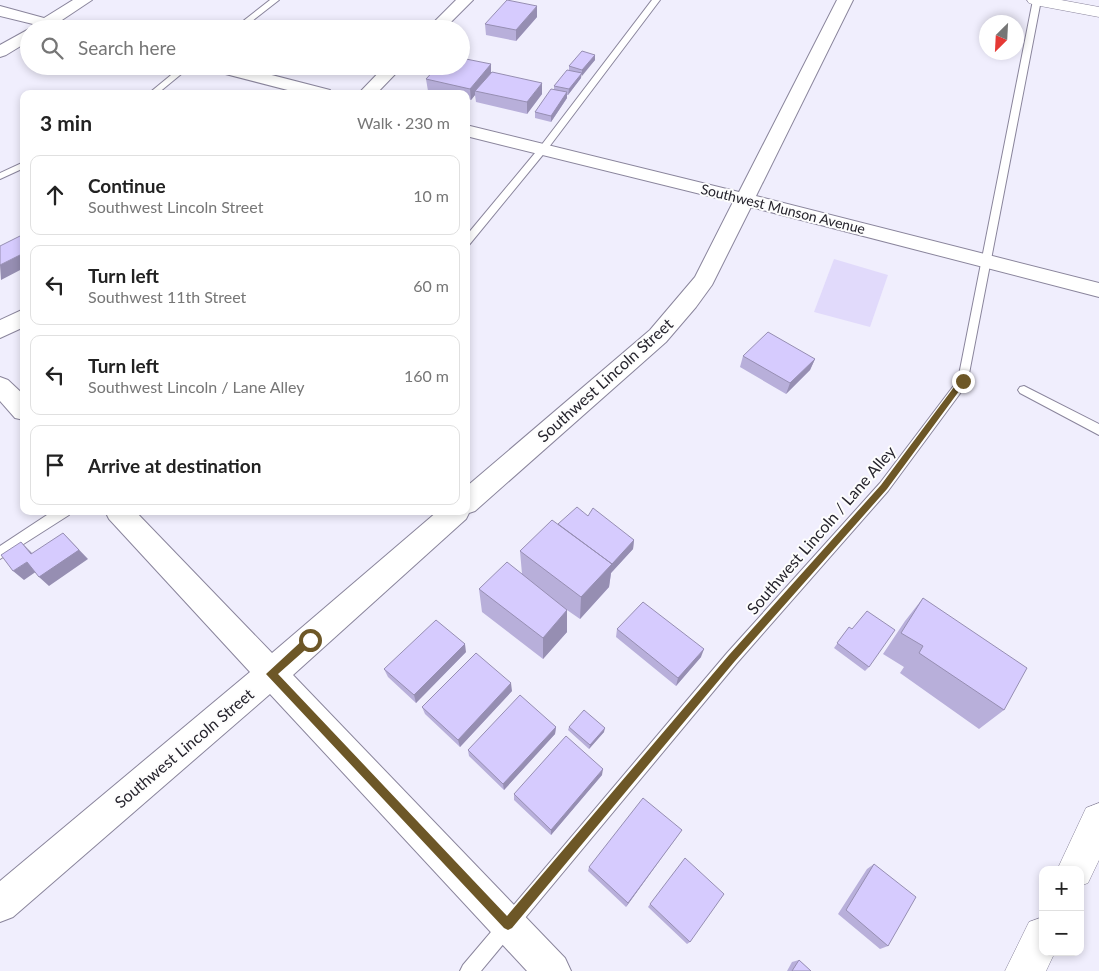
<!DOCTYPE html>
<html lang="en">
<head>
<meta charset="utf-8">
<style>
  :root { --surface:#fff; --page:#f6f6f6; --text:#222; --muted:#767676; --line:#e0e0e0 }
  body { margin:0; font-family:Lato,sans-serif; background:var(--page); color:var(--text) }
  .controls { position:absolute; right:15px; bottom:15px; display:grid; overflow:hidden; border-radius:10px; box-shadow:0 2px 8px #0003 }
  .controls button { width:45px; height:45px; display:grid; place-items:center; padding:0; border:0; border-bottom:1px solid var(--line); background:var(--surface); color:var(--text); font:25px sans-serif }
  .compass { position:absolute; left:979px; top:15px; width:45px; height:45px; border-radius:50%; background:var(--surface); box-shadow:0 2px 8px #0003; rotate:204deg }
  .stop { position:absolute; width:15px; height:15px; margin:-11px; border:4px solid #6d5727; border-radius:50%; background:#fff }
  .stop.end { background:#6d5727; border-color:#fff; box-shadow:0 1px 5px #0008 }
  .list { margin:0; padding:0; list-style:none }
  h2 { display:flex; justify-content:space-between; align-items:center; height:65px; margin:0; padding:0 20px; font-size:21px }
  h2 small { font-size:16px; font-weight:400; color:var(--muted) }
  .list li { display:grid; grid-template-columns:32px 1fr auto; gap:15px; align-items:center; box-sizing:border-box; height:80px; margin:0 10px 10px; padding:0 10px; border:1px solid var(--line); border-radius:10px }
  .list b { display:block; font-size:19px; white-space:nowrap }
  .list p { margin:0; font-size:16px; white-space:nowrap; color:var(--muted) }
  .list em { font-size:16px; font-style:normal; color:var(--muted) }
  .icon { flex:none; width:28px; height:28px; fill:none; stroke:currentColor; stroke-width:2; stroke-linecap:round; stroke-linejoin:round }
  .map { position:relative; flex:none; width:1099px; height:971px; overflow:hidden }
  .search { position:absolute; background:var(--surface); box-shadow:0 2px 8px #0003; left:20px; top:20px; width:450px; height:55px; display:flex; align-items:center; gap:12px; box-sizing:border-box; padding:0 18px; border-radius:28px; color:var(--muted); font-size:19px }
  .panel { position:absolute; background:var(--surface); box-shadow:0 2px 8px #0003; left:20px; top:90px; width:450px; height:425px; border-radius:10px }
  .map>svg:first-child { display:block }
  .green { fill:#e1dafb }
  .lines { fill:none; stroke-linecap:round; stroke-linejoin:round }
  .service-casing { stroke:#8a859c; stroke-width:2 }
  .minor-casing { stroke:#8a859c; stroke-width:2 }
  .secondary-casing { stroke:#8a859c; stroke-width:1 }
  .service { fill:#fff; fill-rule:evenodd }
  .minor { fill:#fff; fill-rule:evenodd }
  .secondary { fill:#fff; fill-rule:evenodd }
  .wall { fill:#b8afda }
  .shaded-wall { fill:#968eb2 }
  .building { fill:#d6cbfe; stroke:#968eb2 }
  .route { fill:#6d5727 }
  .labels { text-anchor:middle; stroke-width:4; stroke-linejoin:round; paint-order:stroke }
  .far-street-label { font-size:14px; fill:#26242d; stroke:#fdfdfd }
  .street-label { font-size:16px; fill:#26242d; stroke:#fdfdfd }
</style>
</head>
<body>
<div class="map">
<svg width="1099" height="971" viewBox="0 0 1099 971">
  <rect width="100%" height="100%" fill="#f0eefd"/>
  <path class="green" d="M834,259l54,16 -18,52 -56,-15z"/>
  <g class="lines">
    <defs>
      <path id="service" d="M270,0h9l-37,29h-9z
        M652,0h8l-114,151 -77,94 -3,1v-10l74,-89z
        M1033,0h8l-74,384 -79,107 -151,172 -256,308h-21l3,-6 264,-312 153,-170 78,-103z
        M182,66h9l-34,28h-9z
        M24,162v6l-24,11v-6z
        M1024,386l75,38v11l-79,-42 -2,-3 2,-3z
        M53,511h17l-1,4 -69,44v-13z"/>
      <path id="minor" d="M73,0h19l-33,22 15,4 2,3h-45l2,-5 -33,-8v-10l44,12z
        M456,0h17l-29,29h-17z
        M837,0h16l-97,196 343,87v14l-348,-90 -39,78 -16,22 -30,35 -191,169 -6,2 -3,6 -173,156 272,283 6,13h-44l-257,-277 -257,223 -13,5v-41l250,-209 -141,-153 -4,-8h30l137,142 166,-142h28v-24l184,-157 45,-53 38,-75 -267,-66v-11l273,67z
        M29,29v12l-23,14 -6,2v-12z
        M208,66h29l93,24 2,4h-29l-93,-24z
        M385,66h18l-27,28h-18z
        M24,309v18l-24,11v-18z
        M0,377l8,3 16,15v25l-9,-2 -15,-17z"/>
      <path id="secondary" d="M1027,0h34l38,7v10l-64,-12 -6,-2z
        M1099,803v57l-11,23 -8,3v-16h-23l29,-62z
        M1043,917v35h12l-9,19h-41l24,-49z"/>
    </defs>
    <use href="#service" class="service-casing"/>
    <use href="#minor" class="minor-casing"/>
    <use href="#secondary" class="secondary-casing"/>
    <use href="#service" class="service"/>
    <use href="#minor" class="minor"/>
    <use href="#secondary" class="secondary"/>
  </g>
  <path class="wall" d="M537,17l-21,24 -30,-6 -1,-11z
    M595,55v5l-14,15v3l-13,17h-1v3l-16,24 -16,-4v-6l19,-22v-4l15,-16v-4z
    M491,64v8l51,22 -15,20 -51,-12 -1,-7 -4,5 -5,-1v-5h-24l-14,-3 -2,-12z
    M743,356l72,3 -5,11 -24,24 -46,-27z
    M588,516l46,24 -1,9 -22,24 -2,14 -29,32 -13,-9v22l-24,27 -61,-47 -3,-23 43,-15 -2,-23 38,-27z
    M923,598l81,112 -25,19 -79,-56 4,-6 -21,-13 22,-33z
    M849,627l20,40 -4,4 -31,-23z
    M617,629l84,28 -25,29 -60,-49z
    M466,652l-50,51 -28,-26 -4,-8z
    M512,691l-52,56 -35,-33 -3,-7z
    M556,727l-1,7 -51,56 -35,-34 -1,-6z
    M569,727l35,5 -15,17 -21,-19z
    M602,775l-51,60 -37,-35v-6z
    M678,835l-52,72 -38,-36 1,-4z
    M874,864l14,82 -8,3 -42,-35 29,-45z
    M650,904l40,38 -3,2 -39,-37z
    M799,960l12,11h-24l5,-9z"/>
  <path class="shaded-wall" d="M537,6v11l-21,24v-11z
    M595,55v5l-13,16v-6z
    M491,64v11l-16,16v4l-4,5 -1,-11z
    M582,73l-1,5 -13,17 1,-6z
    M542,83v11l-15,20v-12z
    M567,92v6l-16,24v-6z
    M24,253v15l-23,12 -1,-15z
    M815,359l-5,11 -24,24 4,-11z
    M63,533l25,26 -39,27 -10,-9z
    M634,540l-1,9 -22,24 -2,14 -29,32 1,-22z
    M21,542l10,10 10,12 -10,-10z
    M27,562l10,9 -13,9 -11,-9z
    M567,610v22l-24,27v-21z
    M465,644l1,8 -50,51 -2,-8z
    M704,649l-3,8 -25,29 2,-8z
    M511,683l1,8 -52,56 -2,-7z
    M556,727l-1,7 -51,56 -1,-6z
    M605,728l-1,4 -15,17 1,-4z
    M603,769l-1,6 -51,60v-5z
    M682,830l-4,5 -52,72 2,-4z"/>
  <path class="building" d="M507,0l30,6 -21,24 -31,-6z
    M582,51l13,4 -13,15 -13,-4z
    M461,58l30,6 -21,25 -44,-10 12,-13h23z
    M567,70l15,3 -13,16 -15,-3z
    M492,72l50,11 -15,19 -52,-11z
    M551,89l16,3 -16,24 -16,-4z
    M22,235l2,2v16l-24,12v-19z
    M768,332l47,27 -25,24 -47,-27z
    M577,507l11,9 5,-8 41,32 -22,24 -54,-40z
    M552,520l60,44 -31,33 -61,-46z
    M63,533l16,17 -40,27 -12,-15 -14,9 -12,-16 20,-13 10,12z
    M507,562l60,48 -24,28 -64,-49z
    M923,598l104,70 -23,42 -85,-57 4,-7 -22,-13z
    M643,602l61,47 -26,29 -61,-49z
    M867,611l28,19 -26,37 -32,-24 12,-16 3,2z
    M436,620l29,24 -51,51 -30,-26z
    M476,653l35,30 -53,57 -36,-33z
    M520,695l36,32 -53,57 -35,-34z
    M584,710l21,18 -15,17 -21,-18z
    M566,736l37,33 -52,61 -37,-36z
    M643,798l39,32 -54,73 -39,-36z
    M685,858l39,36 -34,48 -40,-38z
    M874,864l42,33 -28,49 -42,-36z
    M799,960l12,11h-19z"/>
  <path class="route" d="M963,378l3,3 -1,2 -78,106 -152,172 -223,267 -4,2 -4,-2 -238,-254 40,-37h7v6l-35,31 229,242 222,-261 152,-170 79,-106z"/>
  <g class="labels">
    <g class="far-street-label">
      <text transform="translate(783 209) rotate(14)" y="5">Southwest Munson Avenue</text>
    </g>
    <g class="street-label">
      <text transform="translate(605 380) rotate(-42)" y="6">Southwest Lincoln Street</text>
      <text transform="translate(821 530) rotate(-49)" y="6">Southwest Lincoln / Lane Alley</text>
      <text transform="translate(184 748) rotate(-40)" y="6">Southwest Lincoln Street</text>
    </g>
  </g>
</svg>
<div class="controls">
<button>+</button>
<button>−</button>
</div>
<svg class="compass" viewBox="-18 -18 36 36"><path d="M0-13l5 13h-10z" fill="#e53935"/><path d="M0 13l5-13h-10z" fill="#767676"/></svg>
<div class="stop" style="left:310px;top:640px"></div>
<div class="stop end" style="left:963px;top:381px"></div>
<div class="search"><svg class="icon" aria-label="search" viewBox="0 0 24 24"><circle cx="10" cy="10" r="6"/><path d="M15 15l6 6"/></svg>Search here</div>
<section class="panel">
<h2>3 min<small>Walk · 230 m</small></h2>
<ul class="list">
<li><svg class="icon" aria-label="ahead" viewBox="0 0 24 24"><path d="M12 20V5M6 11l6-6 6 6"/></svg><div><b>Continue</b><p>Southwest Lincoln Street</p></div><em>10 m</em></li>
<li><svg class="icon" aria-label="left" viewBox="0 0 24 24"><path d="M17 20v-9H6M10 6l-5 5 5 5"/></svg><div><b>Turn left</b><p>Southwest 11th Street</p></div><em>60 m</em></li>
<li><svg class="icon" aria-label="left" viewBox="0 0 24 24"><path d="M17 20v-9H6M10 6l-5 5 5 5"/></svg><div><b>Turn left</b><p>Southwest Lincoln / Lane Alley</p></div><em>160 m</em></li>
<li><svg class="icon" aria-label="arrive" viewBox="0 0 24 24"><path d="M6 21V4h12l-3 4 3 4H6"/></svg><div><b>Arrive at destination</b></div></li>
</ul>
</section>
</div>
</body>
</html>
